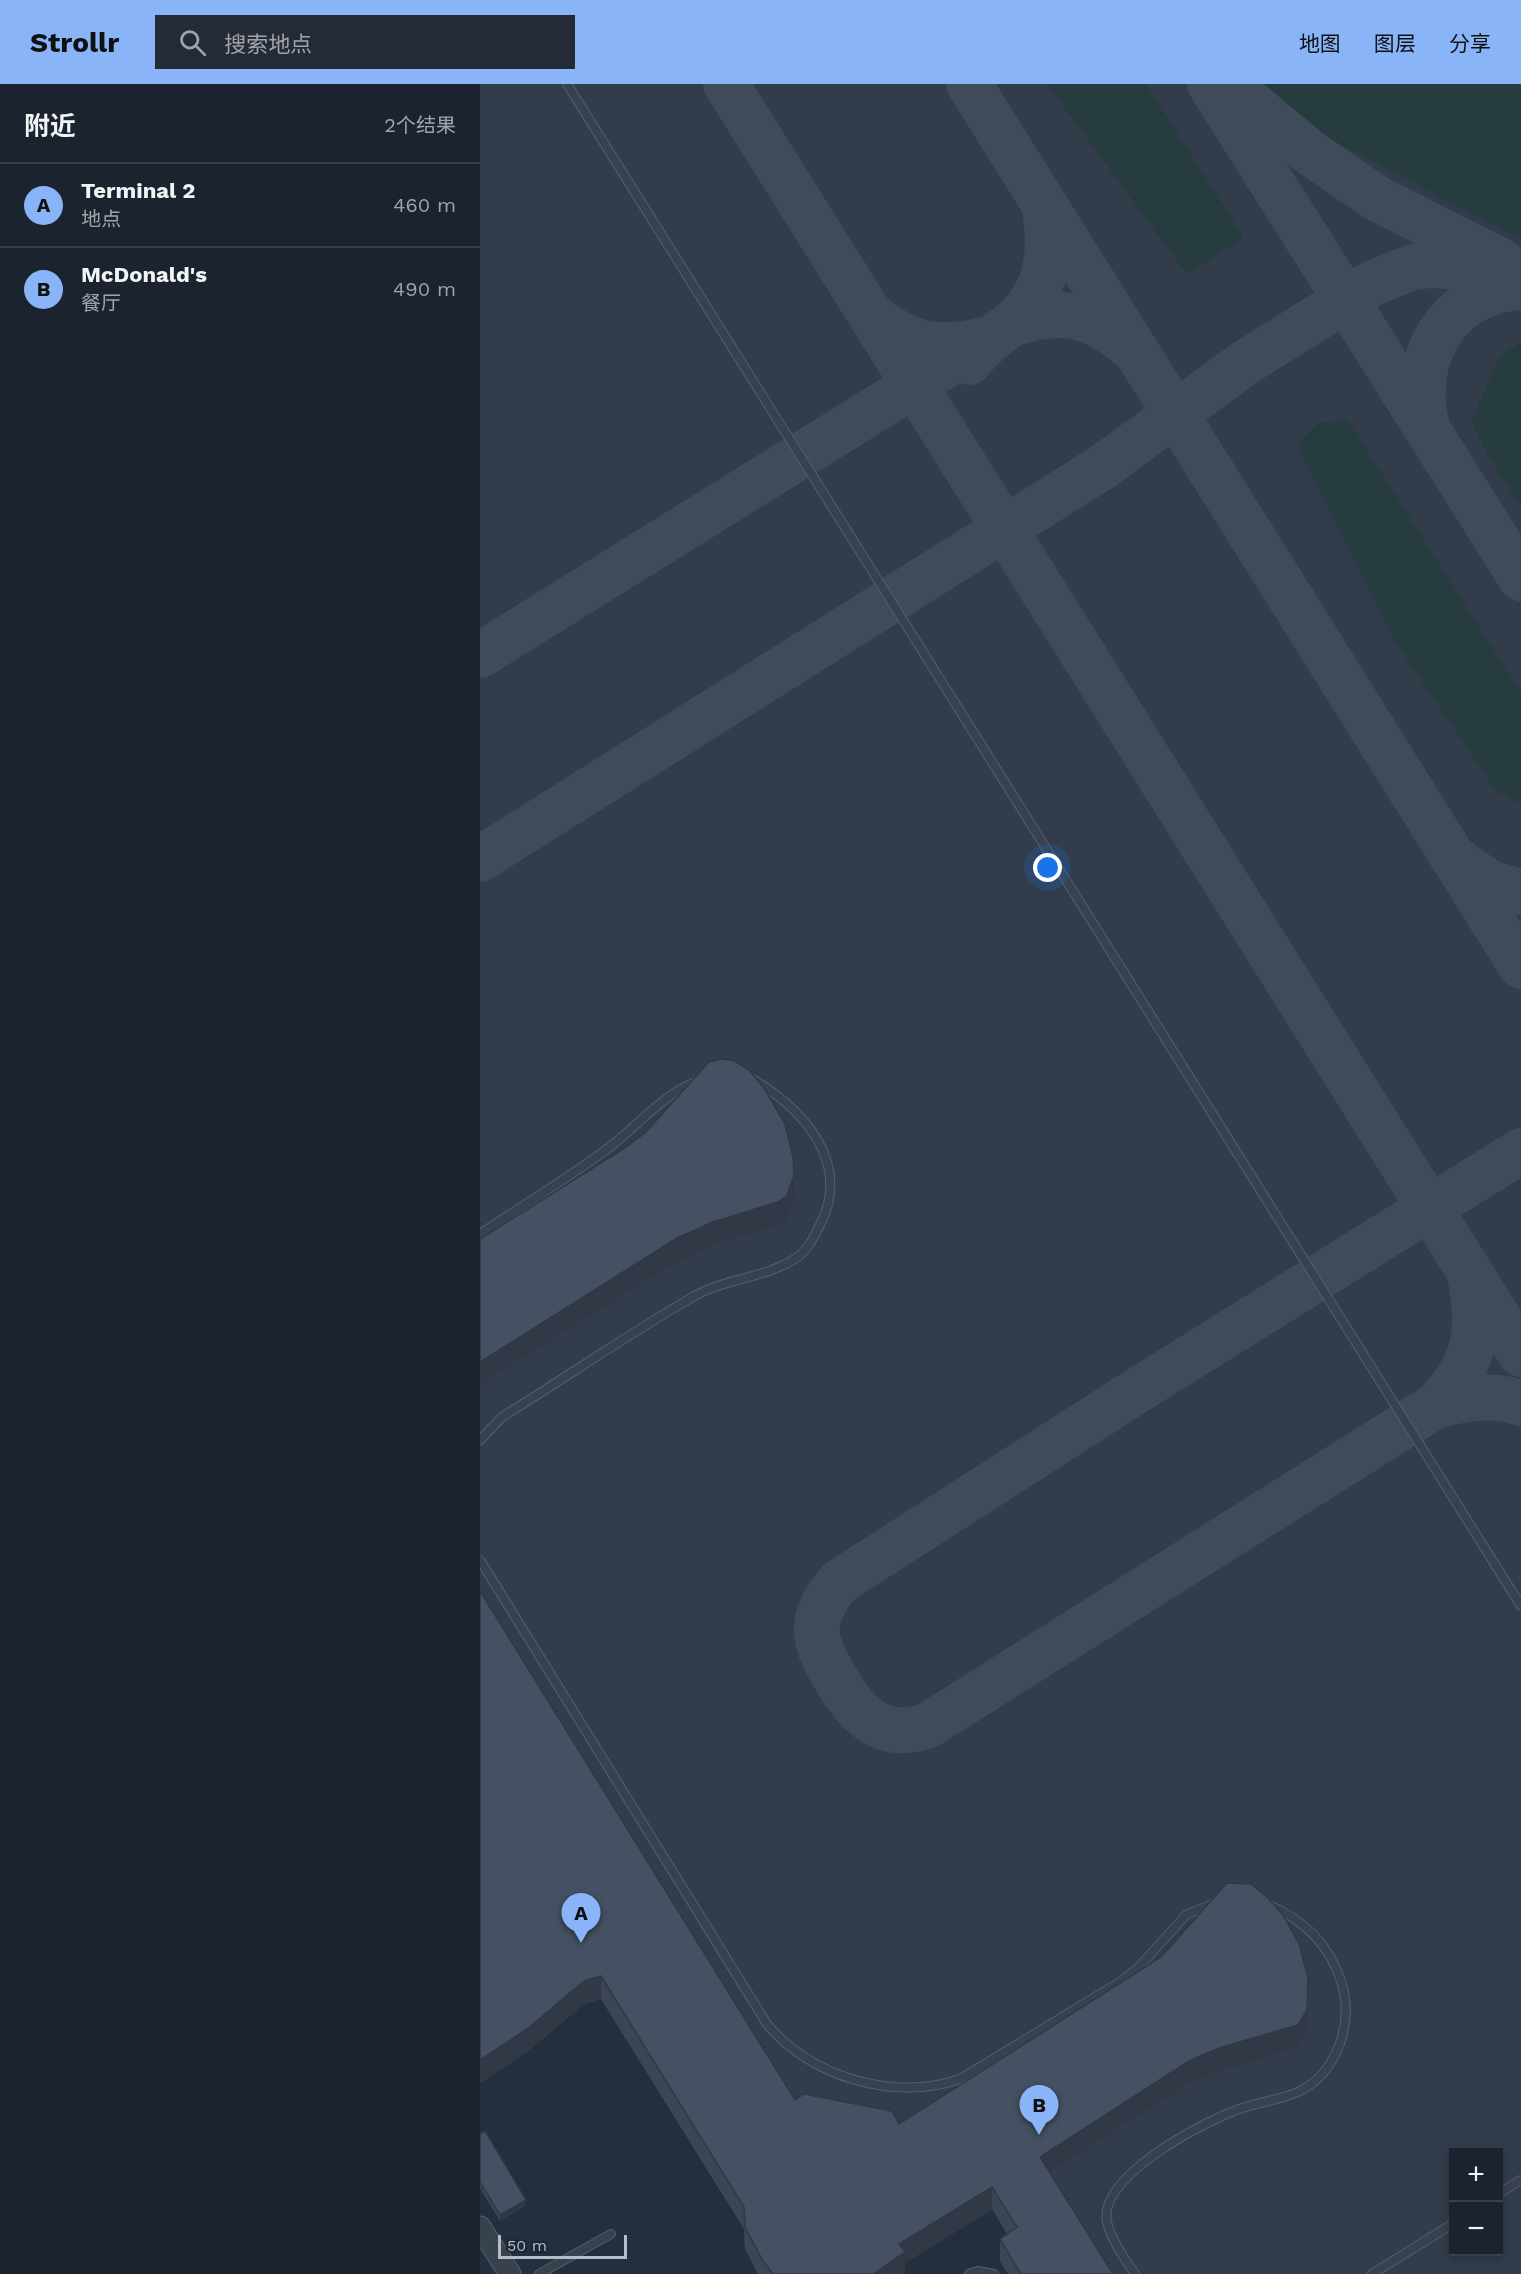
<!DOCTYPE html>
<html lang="zh">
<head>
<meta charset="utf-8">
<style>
  :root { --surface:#1b232e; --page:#242b36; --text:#f1f3f6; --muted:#a0a4aa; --line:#39404a; --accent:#8ab4f8 }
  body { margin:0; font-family:"Work Sans","Noto Sans SC",sans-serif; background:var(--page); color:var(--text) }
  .controls { position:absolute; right:18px; bottom:18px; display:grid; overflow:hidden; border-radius:0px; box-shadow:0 3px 9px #0003 }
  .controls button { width:54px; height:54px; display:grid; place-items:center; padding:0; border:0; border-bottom:2px solid var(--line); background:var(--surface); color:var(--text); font:30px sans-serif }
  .scale { position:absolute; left:18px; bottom:15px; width:129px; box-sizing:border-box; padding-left:6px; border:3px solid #b4bcc9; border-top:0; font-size:16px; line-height:21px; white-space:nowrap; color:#b4bcc9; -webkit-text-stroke:4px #1d2633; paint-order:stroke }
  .you { position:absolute; left:568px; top:784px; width:21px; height:21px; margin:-15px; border:4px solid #fff; border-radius:50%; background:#1a73e8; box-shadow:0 0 0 9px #1a73e833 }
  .badge { display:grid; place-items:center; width:39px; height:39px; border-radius:50%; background:var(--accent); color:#111; font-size:20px; font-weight:700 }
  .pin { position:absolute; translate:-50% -50px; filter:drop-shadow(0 2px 3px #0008) }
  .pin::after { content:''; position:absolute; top:32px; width:21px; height:18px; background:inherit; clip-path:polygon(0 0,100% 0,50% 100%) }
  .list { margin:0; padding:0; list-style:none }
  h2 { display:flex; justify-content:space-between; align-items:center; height:78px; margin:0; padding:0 24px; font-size:26px }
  h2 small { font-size:20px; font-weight:400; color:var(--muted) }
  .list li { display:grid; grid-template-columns:39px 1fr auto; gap:18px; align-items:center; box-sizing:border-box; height:84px; padding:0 24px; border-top:2px solid var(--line) }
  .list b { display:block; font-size:22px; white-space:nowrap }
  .list p { margin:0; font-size:20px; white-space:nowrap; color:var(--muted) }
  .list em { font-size:20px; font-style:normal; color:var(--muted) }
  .icon { flex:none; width:33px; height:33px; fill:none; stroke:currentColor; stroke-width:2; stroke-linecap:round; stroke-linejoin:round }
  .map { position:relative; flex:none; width:1041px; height:2190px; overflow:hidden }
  header { display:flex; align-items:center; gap:36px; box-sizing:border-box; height:84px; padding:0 30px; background:var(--accent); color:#111 }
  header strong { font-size:28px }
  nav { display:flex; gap:33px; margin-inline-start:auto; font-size:21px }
  .search { width:420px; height:54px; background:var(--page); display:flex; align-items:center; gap:15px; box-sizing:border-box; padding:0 21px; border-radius:0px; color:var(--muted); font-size:22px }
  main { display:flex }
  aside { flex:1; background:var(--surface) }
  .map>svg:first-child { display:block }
  .airport { fill:#323c4b; fill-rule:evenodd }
  .green { fill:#263c3f }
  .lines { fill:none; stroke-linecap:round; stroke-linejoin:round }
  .taxiway { stroke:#3f4a5a; stroke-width:46 }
  .service-casing { stroke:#565f6c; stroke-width:10 }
  .tertiary-casing { stroke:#565f6c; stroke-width:23 }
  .service { stroke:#38414e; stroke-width:8 }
  .tertiary { stroke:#38414e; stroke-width:21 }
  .wall { fill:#3b4654 }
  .shaded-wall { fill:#303945 }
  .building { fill:#455162; stroke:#303945; stroke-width:1.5 }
</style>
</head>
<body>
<header>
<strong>Strollr</strong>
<div class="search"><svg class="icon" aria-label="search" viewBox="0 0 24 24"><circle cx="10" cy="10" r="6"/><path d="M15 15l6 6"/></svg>搜索地点</div>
<nav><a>地图</a><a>图层</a><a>分享</a></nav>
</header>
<main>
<aside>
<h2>附近<small>2个结果</small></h2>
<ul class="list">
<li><span class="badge">A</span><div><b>Terminal 2</b><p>地点</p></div><em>460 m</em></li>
<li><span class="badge">B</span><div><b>McDonald's</b><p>餐厅</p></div><em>490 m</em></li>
</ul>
</aside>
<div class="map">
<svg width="1041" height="2190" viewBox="0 0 1041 2190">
  <rect width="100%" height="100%" fill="#242f3e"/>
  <path class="airport" d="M0,0h1041v2190h-513l9,-24 -14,-22 18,-12 -12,-17 -109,67 5,8h-147l-14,-30v-15l-143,-230 -17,5 -57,48 -47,31zM974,2068h44v100h-44z"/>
  <path class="green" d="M567,0h99l98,154 -57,36z
    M780,0h261v155l-226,-118z
    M1041,258v165l-34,-53 -16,-33 29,-64z
    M868,336l173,273v111l-25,-13 -102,-151 -98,-195 22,-22z"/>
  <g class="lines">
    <path class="taxiway" d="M246,0l795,1270
      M489,0l552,882
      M730,0l311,494
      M748,0l80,67 68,47 125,63
      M531,240c48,-16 80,-12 118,22
      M489,278c13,-16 25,-25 41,-37 38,-30 43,-75 34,-119
      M948,346c-20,-69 18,-139 93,-143
      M0,571l508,-316c-47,12 -79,8 -116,-24
      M0,775l624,-393 142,-104 127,-79 40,-16 19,-2 42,3 47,13
      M977,776l32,23 32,9
      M989,1186c12,57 9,93 -34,136l-508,320c-42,14 -66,-7 -87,-40 -25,-40 -36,-64 -1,-104l299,-192 383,-239
      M955,1322c29,-8 57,-13 86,-3"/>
    <defs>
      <path id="service" d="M87,0l954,1522
        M0,1150c41,-27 83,-53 123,-82 33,-23 57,-57 95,-71
        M0,1356l22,-23c63,-39 125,-82 189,-119 31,-19 70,-19 102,-38 14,-8 20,-21 27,-35 32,-62 -16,-115 -66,-145
        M0,1476l287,464c43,53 128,78 193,55l160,-97 17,-13 49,-54 29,-12
        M1018,2110l23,-14
        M59,2190l72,-40
        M489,2190l9,-3 16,3
        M655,2190c-11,-16 -23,-33 -28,-52 -9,-45 93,-98 127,-111 21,-9 45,-10 66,-20 39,-20 54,-71 41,-110 -12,-37 -37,-61 -72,-76
        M892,2190l82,-51"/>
      <path id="tertiary" d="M0,2143l30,47"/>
    </defs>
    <use href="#service" class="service-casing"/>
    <use href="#tertiary" class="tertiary-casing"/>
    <use href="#service" class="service"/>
    <use href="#tertiary" class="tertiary"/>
  </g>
  <path class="wall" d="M0,1507l315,509 104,24 409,-123 -1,31 -9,15 -79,24 -30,12 -139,90 63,101h-105l-8,-13v-22l7,-5 -15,-25 -87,54v11h-147l-13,-25 -1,-20 -143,-230 -17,5 -57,48 -47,31z
    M0,2050l46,71 -26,16 -20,-33z"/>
  <path class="shaded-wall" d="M314,1092v22l-8,22 -8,5 -65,19 -36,17 -197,123v-22l197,-124z
    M121,1892v23l-17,5 -57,48 -47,31v-23l104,-79z
    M828,1894l-1,54 -9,15 -79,24 -30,12 -149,96v-22l149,-96z
    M512,2103v22l-87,54v11h-32l26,-30z
    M46,2116v5l-26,16v-6z"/>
  <path class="building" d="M241,975l14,2 15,10 14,17 21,36 8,33 1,19 -8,21 -8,5 -65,20 -36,16 -197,124v-123l145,-91 20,-15 64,-71z
    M0,1507l315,509 9,-6 88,17 7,13 262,-167 66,-74 24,1 18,15 14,16 16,29 9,34 -1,32 -9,15 -79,23 -30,13 -149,96 73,117h-92l-21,-35 17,-12 -25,-40 -93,57 6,8 -32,22h-100l-10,-13 -18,-34 -1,-20 -143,-231 -17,5 -57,48 -47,31z
    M5,2047l41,69 -26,15 -20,-33v-48z"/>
</svg>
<div class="controls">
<button>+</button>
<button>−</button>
</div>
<div class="scale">50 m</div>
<div class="you"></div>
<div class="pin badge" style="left:101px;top:1859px">A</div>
<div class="pin badge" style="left:559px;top:2051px">B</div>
</div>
</main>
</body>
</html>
